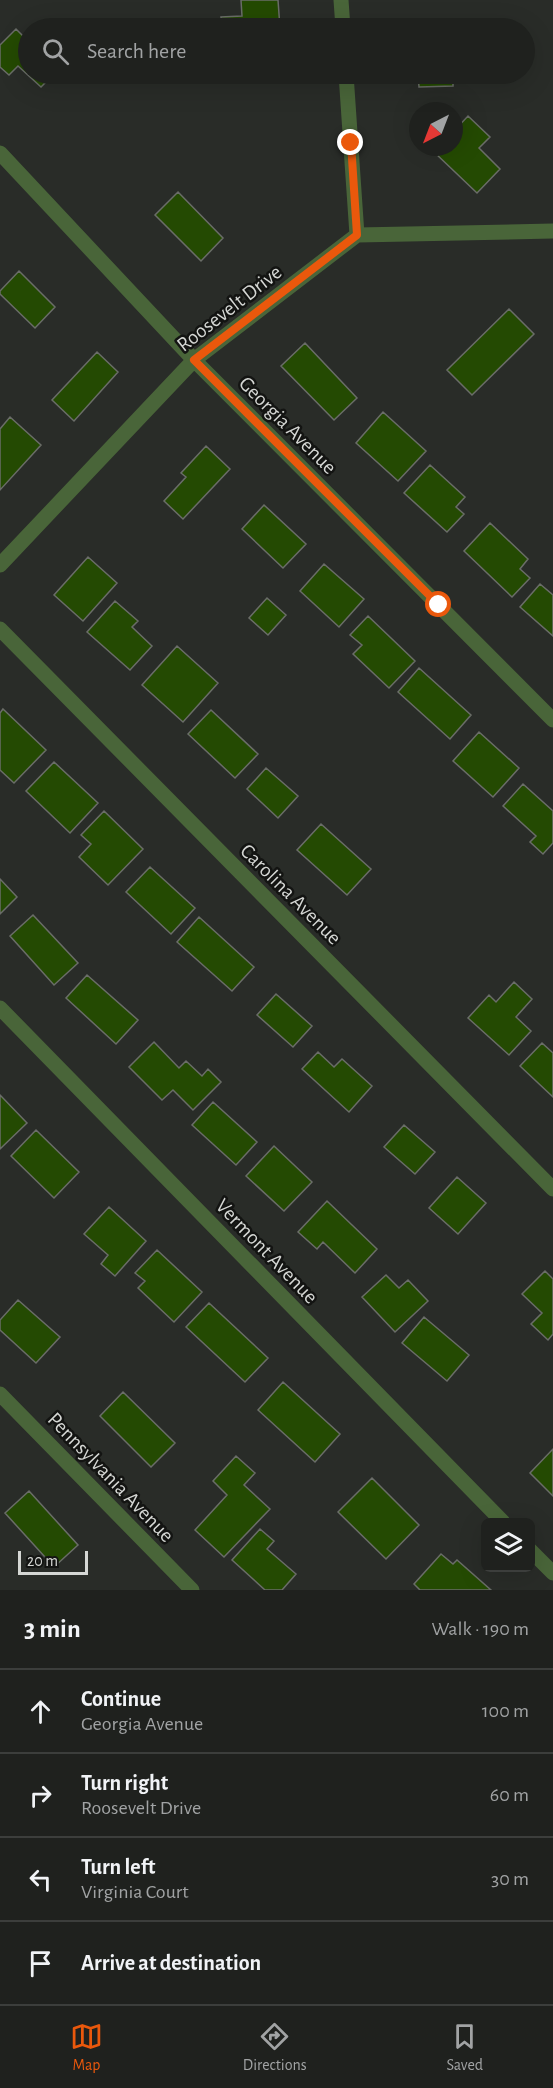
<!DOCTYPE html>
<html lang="en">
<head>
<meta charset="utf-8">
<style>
  :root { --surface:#1f211e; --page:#2c2e2b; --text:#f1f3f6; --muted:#a1a3a4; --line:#3c3e3c; --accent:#ea580c }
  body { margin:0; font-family:"Alegreya Sans",sans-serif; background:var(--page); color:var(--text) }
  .controls { position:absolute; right:18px; bottom:18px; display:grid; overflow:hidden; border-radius:9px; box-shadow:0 6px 24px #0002 }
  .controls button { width:54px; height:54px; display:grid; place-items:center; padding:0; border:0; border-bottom:2px solid var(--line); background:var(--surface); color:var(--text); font:30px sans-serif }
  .compass { position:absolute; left:409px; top:102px; width:54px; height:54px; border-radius:50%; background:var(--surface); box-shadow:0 6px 24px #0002; rotate:222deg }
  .scale { position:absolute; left:18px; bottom:15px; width:70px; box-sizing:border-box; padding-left:6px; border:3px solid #d5d7d4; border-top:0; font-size:16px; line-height:21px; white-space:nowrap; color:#d5d7d4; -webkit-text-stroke:4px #131412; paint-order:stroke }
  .stop { position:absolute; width:18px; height:18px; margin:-14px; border:4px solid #ea580c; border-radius:50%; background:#fff }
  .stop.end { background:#ea580c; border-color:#fff; box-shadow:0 2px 6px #0008 }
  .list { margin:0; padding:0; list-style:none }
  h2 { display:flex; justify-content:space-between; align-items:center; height:78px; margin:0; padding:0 24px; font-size:26px }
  h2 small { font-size:20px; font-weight:400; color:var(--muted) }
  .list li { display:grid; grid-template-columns:39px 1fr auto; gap:18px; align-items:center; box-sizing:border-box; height:84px; padding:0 24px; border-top:2px solid var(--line) }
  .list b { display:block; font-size:22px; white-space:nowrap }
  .list p { margin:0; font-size:20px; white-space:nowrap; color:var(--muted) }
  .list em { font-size:20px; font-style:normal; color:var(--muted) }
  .icon { flex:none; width:33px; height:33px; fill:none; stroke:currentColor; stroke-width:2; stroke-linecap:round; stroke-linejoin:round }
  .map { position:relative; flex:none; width:553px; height:1590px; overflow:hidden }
  .search { position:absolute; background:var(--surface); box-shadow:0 6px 24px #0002; left:18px; right:18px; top:18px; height:66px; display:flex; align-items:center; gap:15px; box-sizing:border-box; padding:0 21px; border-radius:33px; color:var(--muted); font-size:22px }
  .sheet { height:414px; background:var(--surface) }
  nav { display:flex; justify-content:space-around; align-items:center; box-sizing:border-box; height:84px; border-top:2px solid var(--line); background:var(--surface); font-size:16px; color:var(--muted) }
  nav a { display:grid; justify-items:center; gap:3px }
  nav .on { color:var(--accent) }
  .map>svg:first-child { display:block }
  .building { fill:#244a02; stroke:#6a6d68; stroke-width:1.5 }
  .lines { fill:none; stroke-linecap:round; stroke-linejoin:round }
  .minor { stroke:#496539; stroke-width:15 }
  .route { stroke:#ea580c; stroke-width:8 }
  .labels { text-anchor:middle; stroke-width:5; stroke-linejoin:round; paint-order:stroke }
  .street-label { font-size:21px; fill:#d5d7d4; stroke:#131412 }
</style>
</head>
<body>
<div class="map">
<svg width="553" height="1590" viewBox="0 0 553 1590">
  <rect width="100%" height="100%" fill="#292c28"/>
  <path class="building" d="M241,0h37l2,28h-58l-1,-11 21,-1z
    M450,23v5h-34v-3z
    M16,29l12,12v33h26l-13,13 -23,-21 -9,9 -9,-8v-22z
    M418,74h35v12l-34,1z
    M468,116l22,21 -11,11 21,21 -23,24 -43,-41 5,-5h15v-16z
    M178,192l45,46 -22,23 -46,-46z
    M19,271l36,36 -20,21 -35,-34v-3z
    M509,309l25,25 -62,61 -25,-25z
    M305,343l52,55 -23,22 -53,-54z
    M97,352l21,20 -44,49 -22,-21z
    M383,412l43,39 -28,30 -42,-38z
    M10,417l31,28 -41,45v-61z
    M206,446l24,23 -47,50 -19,-18 22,-24 -5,-4z
    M430,465l35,32 -9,10 8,7 -17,18 -43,-39z
    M264,505l42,39 -23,24 -41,-39z
    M490,523l38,36 -8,10 10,9 -18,19 -48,-46z
    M88,557l29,26 -34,38 -29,-26z
    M324,564l40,35 -25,28 -39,-36z
    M540,584l13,11v41l-33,-29z
    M267,598l19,17 -18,20 -19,-17z
    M115,601l23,20 -6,6 20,19 -22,24 -43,-38z
    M368,616l47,45 -26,27 -36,-34 9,-9 -12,-10z
    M177,646l41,37 -35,39 -41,-37z
    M419,668l52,47 -21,24 -52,-47z
    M3,709l43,41 -32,33 -14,-13v-57z
    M211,710l47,44 -23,24 -47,-44z
    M479,732l40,36 -26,29 -40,-36z
    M54,762l44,41 -28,30 -44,-42z
    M266,768l32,28 -20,22 -31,-29z
    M523,784l30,27v32l-10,11 -13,-12 6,-6 -33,-30z
    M104,811l39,38 -35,36 -29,-28 12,-13 -10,-9z
    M321,824l50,45 -24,26 -50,-45z
    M150,867l45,41 -24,26 -45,-42z
    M0,879l17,18 -17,17z
    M33,915l45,48 -24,22 -44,-49z
    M199,917l55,50 -22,24 -55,-49z
    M87,975l51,45 -22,24 -50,-46z
    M514,982l18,17 -16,18 15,14 -22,24 -41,-37 21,-23 7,7z
    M276,994l36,32 -19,21 -36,-32z
    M154,1042l25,26 7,-7 16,15 6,-7 13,13 -28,28 -20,-20 -11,10 -33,-33z
    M542,1043l11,10v44l-33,-31z
    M318,1052l16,15 8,-8 30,27 -23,26 -47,-43z
    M0,1095l27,28 -27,26z
    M213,1102l44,40 -21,23 -44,-40z
    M404,1125l31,27 -20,22 -31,-27z
    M36,1130l43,42 -25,26 -43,-42z
    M274,1146l38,36 -28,29 -38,-35z
    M457,1177l29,26 -28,31 -29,-26z
    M327,1201l50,48 -22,24 -32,-31 -6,7 -19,-17z
    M109,1207l37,34 -31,35 -14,-12 7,-9 -24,-21z
    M157,1250l45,42 -28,30 -36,-34 7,-7 -10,-8z
    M545,1271l8,8v55l-5,6 -17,-16 11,-11 -20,-19z
    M386,1275l13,13 9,-8 20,21 -33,31 -33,-35z
    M18,1300l42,37 -24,26 -36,-33v-10z
    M209,1303l59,55 -23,24 -59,-55z
    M424,1317l45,38 -22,26 -45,-38z
    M283,1382l57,52 -25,28 -57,-52z
    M123,1392l52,51 -24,24 -51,-51z
    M553,1449v47l-23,-23z
    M236,1456l19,17 -11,12 26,24 -46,48 -29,-27 32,-35 -14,-14z
    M372,1478l47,47 -33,34 -48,-47z
    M29,1491l49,54 -24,22 -49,-54z
    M260,1529l14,12 -7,8 29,25 -14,16h-17l-33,-30z
    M441,1554l12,10 4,-4 34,30h-71l-6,-6z"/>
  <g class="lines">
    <path class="minor" d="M341,0l2,28
      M346,74l11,161
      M0,153l194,207 359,360
      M0,565l194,-205 163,-125 196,-4
      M0,629l553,560
      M0,1008l503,514
      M0,1394l192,196
      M530,1550l23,23"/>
  </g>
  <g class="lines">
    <path class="route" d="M351,143l6,92 -163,125 245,245"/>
  </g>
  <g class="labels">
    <g class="street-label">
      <text transform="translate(229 308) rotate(-38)" y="7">Roosevelt Drive</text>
      <text transform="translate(288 425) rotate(45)" y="7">Georgia Avenue</text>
      <text transform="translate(291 894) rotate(45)" y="7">Carolina Avenue</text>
      <text transform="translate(267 1251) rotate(46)" y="7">Vermont Avenue</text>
      <text transform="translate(111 1477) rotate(46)" y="7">Pennsylvania Avenue</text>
    </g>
  </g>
</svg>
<div class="controls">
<button><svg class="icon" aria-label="layers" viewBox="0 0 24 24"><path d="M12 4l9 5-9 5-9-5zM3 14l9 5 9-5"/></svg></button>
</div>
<svg class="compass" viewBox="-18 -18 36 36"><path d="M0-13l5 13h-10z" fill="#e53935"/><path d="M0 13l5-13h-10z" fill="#a1a3a4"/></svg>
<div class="scale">20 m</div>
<div class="stop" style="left:439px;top:605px"></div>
<div class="stop end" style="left:351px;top:143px"></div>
<div class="search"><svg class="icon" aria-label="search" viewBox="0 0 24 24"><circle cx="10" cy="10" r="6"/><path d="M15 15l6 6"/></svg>Search here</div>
</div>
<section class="sheet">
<h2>3 min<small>Walk · 190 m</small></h2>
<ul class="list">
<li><svg class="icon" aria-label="ahead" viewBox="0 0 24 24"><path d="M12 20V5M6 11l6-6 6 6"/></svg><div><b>Continue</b><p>Georgia Avenue</p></div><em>100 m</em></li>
<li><svg class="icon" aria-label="right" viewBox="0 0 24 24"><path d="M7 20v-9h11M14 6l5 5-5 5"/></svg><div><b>Turn right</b><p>Roosevelt Drive</p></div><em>60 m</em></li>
<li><svg class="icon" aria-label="left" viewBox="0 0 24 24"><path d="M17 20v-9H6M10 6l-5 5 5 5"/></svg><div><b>Turn left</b><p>Virginia Court</p></div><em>30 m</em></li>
<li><svg class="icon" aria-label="arrive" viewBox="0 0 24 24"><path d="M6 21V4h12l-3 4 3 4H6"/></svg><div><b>Arrive at destination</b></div></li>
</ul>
</section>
<nav>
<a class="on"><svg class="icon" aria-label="map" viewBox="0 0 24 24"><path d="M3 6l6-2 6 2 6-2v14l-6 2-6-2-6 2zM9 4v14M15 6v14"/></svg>Map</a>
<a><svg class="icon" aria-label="directions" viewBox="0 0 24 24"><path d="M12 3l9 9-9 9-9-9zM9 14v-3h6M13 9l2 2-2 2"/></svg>Directions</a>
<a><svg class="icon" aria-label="saved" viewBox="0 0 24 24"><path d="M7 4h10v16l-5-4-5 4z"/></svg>Saved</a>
</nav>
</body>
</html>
